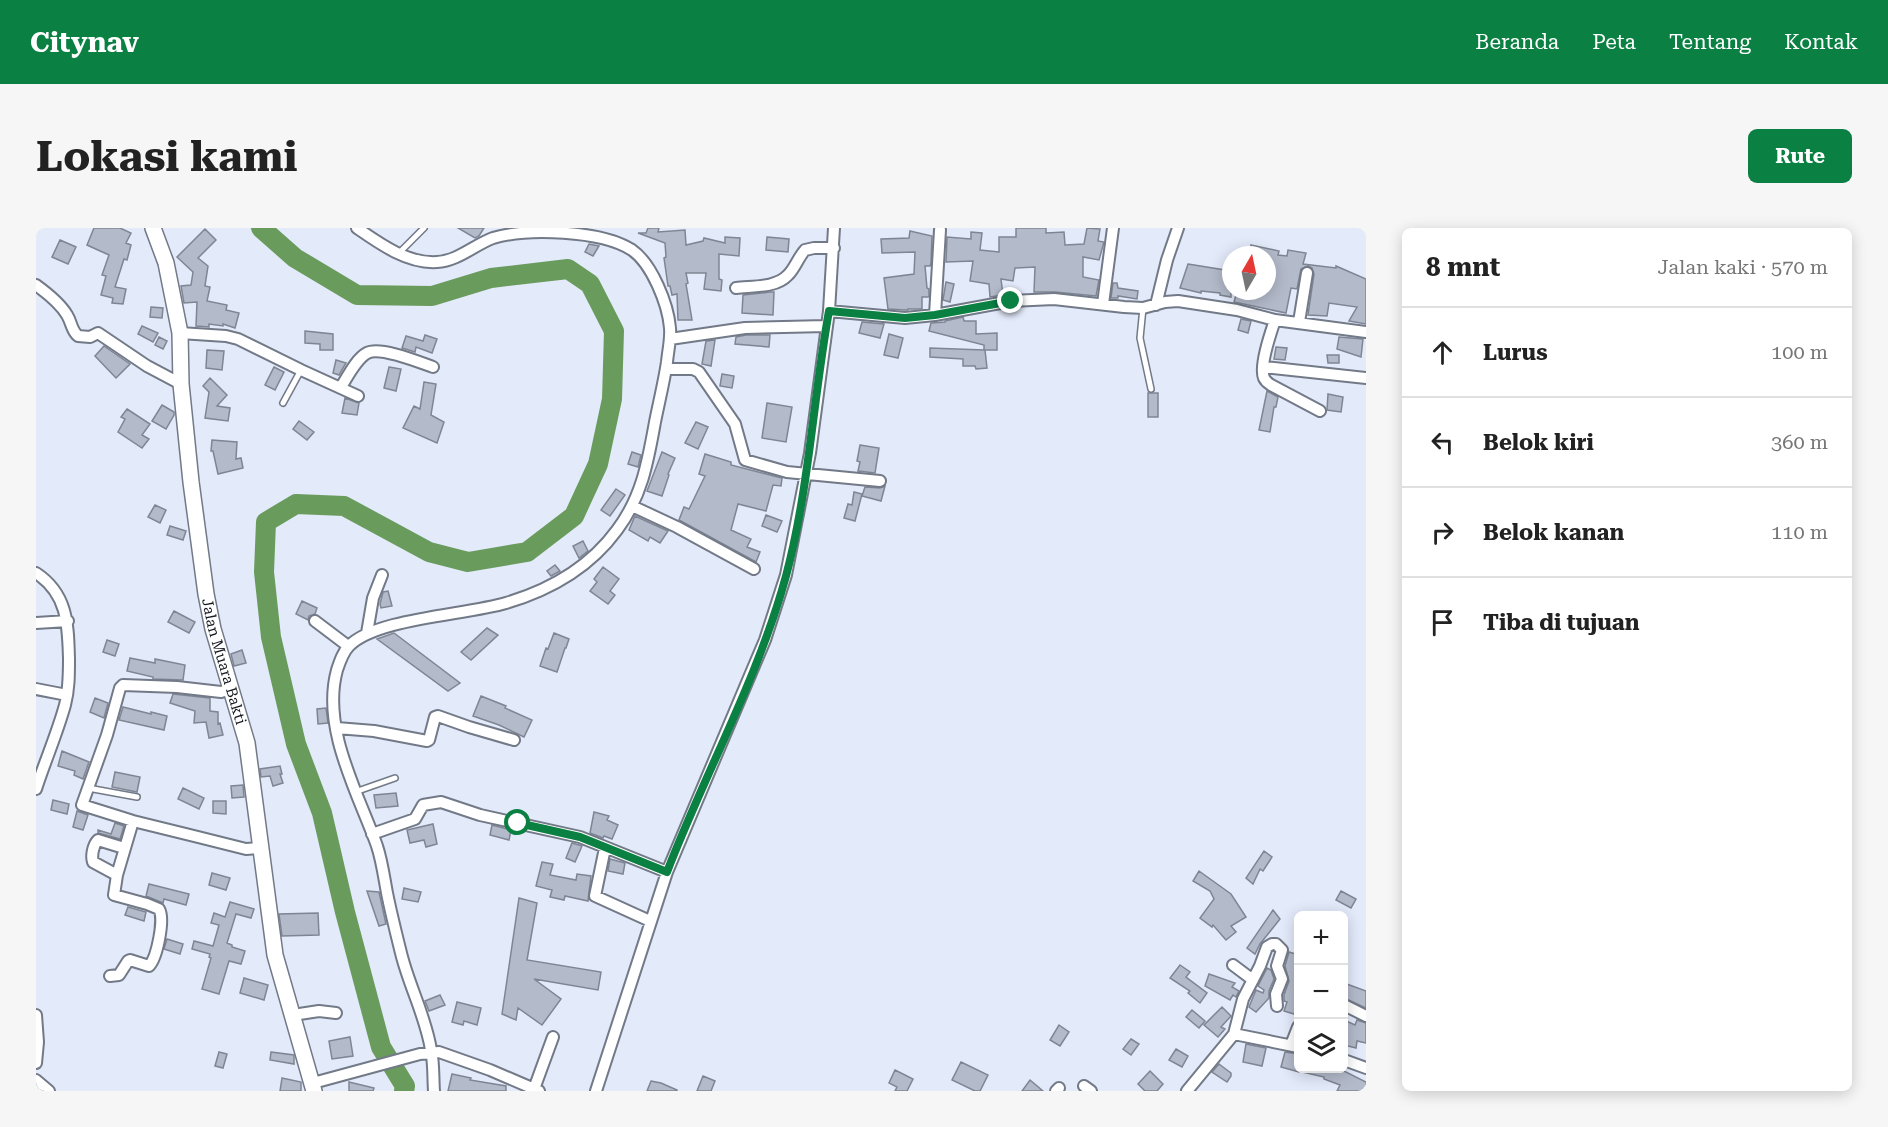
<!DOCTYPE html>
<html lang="id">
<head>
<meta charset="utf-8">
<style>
  :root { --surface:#fff; --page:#f6f6f6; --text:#222; --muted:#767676; --line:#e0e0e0; --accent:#0b8043 }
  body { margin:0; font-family:"Roboto Serif",serif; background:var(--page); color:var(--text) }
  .controls { position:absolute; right:18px; bottom:18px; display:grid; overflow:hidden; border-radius:9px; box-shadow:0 3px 15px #0003 }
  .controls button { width:54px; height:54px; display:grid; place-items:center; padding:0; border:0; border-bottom:2px solid var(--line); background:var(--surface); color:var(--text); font:30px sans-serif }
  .compass { position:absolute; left:1186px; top:18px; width:54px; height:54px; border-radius:50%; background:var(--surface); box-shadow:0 3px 15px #0003; rotate:9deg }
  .stop { position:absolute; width:18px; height:18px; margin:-14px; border:4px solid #0b8043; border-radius:50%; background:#fff }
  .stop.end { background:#0b8043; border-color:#fff; box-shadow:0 2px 6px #0008 }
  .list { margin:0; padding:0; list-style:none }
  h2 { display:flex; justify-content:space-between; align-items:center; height:78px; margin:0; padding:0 24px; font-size:26px }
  h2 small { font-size:20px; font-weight:400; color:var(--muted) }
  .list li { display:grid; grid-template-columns:39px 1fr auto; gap:18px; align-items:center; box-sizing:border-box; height:90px; padding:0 24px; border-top:2px solid var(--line) }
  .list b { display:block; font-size:22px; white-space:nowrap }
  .list em { font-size:20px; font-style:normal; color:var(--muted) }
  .icon { flex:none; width:33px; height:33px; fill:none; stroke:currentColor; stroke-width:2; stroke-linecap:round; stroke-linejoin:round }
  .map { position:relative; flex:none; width:1330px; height:863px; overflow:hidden; border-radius:9px }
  header { display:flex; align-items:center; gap:36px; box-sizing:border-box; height:84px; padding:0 30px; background:var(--accent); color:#fff }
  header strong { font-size:28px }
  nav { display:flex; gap:33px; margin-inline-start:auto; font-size:21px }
  .intro { display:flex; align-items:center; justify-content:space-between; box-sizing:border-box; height:144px; padding:0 36px }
  h1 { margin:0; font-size:42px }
  .button { padding:15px 27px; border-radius:9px; background:var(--accent); color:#fff; font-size:21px; font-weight:700 }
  main { display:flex; gap:36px; padding:0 36px }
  aside { flex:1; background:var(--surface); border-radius:9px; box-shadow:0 3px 15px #0003 }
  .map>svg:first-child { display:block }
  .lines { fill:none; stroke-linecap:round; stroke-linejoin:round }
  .river { stroke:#699b5d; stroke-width:20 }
  .building { fill:#b3baca; stroke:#7f8593; stroke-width:1.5 }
  .lane-casing { stroke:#727987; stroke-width:8 }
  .street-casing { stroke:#727987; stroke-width:14 }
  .primary-casing { stroke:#727987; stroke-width:18 }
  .lane { stroke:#fff; stroke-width:5 }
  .street { stroke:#fff; stroke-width:10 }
  .primary { stroke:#fff; stroke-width:15 }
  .route { stroke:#0b8043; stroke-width:8 }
  .labels { text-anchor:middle; stroke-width:4.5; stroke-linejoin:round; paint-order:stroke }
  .street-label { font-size:15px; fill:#14171c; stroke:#e3eafa }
</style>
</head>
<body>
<header>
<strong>Citynav</strong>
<nav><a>Beranda</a><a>Peta</a><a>Tentang</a><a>Kontak</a></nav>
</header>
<div class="intro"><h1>Lokasi kami</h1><a class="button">Rute</a></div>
<main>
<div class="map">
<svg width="1330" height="863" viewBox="0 0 1330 863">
  <rect width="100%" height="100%" fill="#e3eafa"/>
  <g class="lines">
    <path class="river" d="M225,0l34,30 62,37 75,1 59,-18 77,-9 22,15 24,47 -2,68 -14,65 -24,52 -47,36 -59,10 -39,-10 -85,-46 -48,-2 -30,18 -2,50 7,65 25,107 26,69 23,99 36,135 24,39 -1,5"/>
  </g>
  <path class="building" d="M58,0h26l11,5 -5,10 5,2 -4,15 -3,-1 -9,28 11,2 -3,15 -11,-1 1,-5 -12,-3 5,-19 -4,-1 7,-20 -22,-10z
    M422,0h26l-5,8 -4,2z
    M612,0h11l-1,4 27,-2 1,15 17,-4 1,-3 21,5v-6l15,1 -1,18 -20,-2v25l3,1 -1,11 -17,-2 2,-16h-20l2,10 -2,1 6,36h-14l-1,-26 -5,1 -2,-9h-2l-4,-28 2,-1 -1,-14 -27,-10h8z
    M980,0h30v5l18,-1 1,13 19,-1 3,-16 13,1 -2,12 6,1 -5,18 -16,-3v20l16,3 -3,16 -41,-4h-21l1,-25 -20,1 -2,13 -12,-2 2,16 -13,2 -1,-13 -19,-3 3,-20 -27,1 1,-25 24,2v-7l11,1 -2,17 19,2v-15h17z
    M169,1l11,11 -18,18 10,8 -3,20 5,1 -3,14 20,4 -1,5 13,3 -4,15 -12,-4v2l-14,-2v3l-13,-1 1,-24 -13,1 -3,-17 10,-1 2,-13 -16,-15z
    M874,3l22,5 -1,27 -1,3h-5l2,22 2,1v8h-7v12h-14v1h-3l-17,-1 -4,-31 30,-4 1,-22 -33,1 -1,-14 28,-1z
    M731,9l22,2 -1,13 -22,-2z
    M24,12l16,7 -8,17 -16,-7z
    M553,16l10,2 -6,10 -8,-4z
    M1215,17l28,6 -1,4 9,1 1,-6 18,3 -3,11 33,4v-2l30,13v45l-17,-3 8,-14 -28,-4 -2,13 -19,-1 6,-41 -2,-6 -4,-2 -7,3 -4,20 -6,-1 -5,25 -52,-11 3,-11h30v-36h-18z
    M1152,36l43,7v26l-11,-2v-2l-19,-2v2l-21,-5z
    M910,54l8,2 -4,18 -7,-2z
    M1077,55h4l1,5 20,3 -1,8 -19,-3v2h-7z
    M734,64h4l-1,23 -31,-2 1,-18z
    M115,79l12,1 -1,10 -12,-1z
    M927,89l1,4h12v13l21,-1v17h-12l2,18 -11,1 -1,-3h-12v-7l-33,-2v-9l54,2v-5l-55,-14 2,-8 14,-1v-1z
    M1205,91l10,2 -3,12 -10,-3z
    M826,94l22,2 -4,14 -21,-5z
    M106,98l16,7 -5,9 -15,-8z
    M269,103l28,3v16h-13v-6l-15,-1z
    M853,106l14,4 -5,20 -14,-3z
    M389,107l12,4 -5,14 -16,-6 -1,5 -13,-4 4,-12 17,5z
    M710,107h24l-1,12 -34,-3 1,-7z
    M123,109l8,4 -4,8 -8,-4z
    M1303,109l24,2 -2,18 -24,-8z
    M679,112l-4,26 -9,-2 4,-23z
    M68,118l26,18 -14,14 -21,-22z
    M1240,119l11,1 -2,12 -11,-1z
    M171,122l17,1 -2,19 -16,-2z
    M1291,127h12v8h-11z
    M300,132l10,3 -7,12 -6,-2z
    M238,139l10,5 -9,18 -10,-5z
    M353,139l12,2 -5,22 -12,-3z
    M686,146l12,2 -2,12 -12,-2z
    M174,150l17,17 -10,11 13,2 -2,13 -23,-3 4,-26 -6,-6z
    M388,154l12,2 -5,31 13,7 -7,21 -34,-15 11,-22 6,3z
    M1231,163l11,6 -2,10h-2l-4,25 -11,-2z
    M1112,165h10v24h-10z
    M1292,166l15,3 -2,15 -14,-2z
    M309,170l14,5 -2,12 -15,-2z
    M731,175l25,4 -6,35 -24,-4z
    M126,177l12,7v3l-8,14 -14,-8z
    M91,181l23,15 -8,11 7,4 -7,9 -24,-16 7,-13 -4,-2z
    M263,193l15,11 -7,8 -14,-11z
    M660,194l12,5 -10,22 -13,-6z
    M176,212l25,2 -1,17 5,-1 2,10 -25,6 -5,-23h-2z
    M824,217l19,3 -4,25 -17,-2 2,-9 -3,-1z
    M596,224l9,3 -3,12 -10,-3z
    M626,224l13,6 -7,16 1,1 -7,21 -15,-5z
    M669,226l26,8v3l51,13 -1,8 -8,-1 -7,26 -28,-7 -7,26 20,9 -4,8 13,5 -4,10 -77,-42 5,-13 5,2 16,-33 -6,-2z
    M849,258l-4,15 -19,-5 3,-9 15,1z
    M580,261l9,6 -15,21 -9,-6z
    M818,264l8,2 -7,27 -11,-3 4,-14 4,1z
    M119,277l11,5 -6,13 -12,-6z
    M730,287l16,6 -5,11 -15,-6z
    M599,288l33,15 -8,12 -10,-6 -2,4 -19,-11z
    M134,298l16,5 -3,9 -16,-5z
    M547,313l5,10 -9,7 -6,-12z
    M519,337l5,6 -9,5 -4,-5z
    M567,339l16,12 -9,12 5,4 -7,9 -18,-13 7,-9 -3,-3z
    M352,363l4,15 -11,2 -1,-4 3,-12z
    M266,373l15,7 -2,6 -6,2 -1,4 -12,-6z
    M138,383l21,11 -6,11 -21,-11z
    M451,400l11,7 -27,25 -10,-8z
    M358,405l66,50 -12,8 -71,-52z
    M518,405l15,6 -3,9h-1l-8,24 -17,-6 6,-18 2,1z
    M71,412l12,4 -4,12 -12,-4z
    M206,422l4,13 -12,3 -3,-12z
    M94,430l25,5v-4l30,6 -2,15 -30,-1v-2l-26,-6z
    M137,466l37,4v13l8,1v12l2,-1 3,12 -14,3 -3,-16 -12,1 1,-12 -25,-8z
    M445,468l25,10 -1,2 27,12 -8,17 -25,-12 -26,-9z
    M59,470l13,5 -4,15 -14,-6z
    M87,479l28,7v-2l16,4 -3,14 -45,-10z
    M290,480l2,15 -10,1 -1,-15z
    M26,523l27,11 -6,17 -9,-4 1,-4 -17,-5z
    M244,538l2,8h-2l3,9 -10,3 -3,-10 -9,1 -1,-8z
    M79,544l25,5 -3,15 -25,-5z
    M207,557l1,12 -12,1 -1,-12z
    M147,560l21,10 -5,11 -21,-10z
    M360,565l2,13 -22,2 -2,-13z
    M17,572l16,4 -2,10 -16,-4z
    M177,573h13v13l-13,-1z
    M41,583l11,4 -5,15 -10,-3z
    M558,584l15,4 -2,4 11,5 -6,14 -8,-3 -1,2 -13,-5z
    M79,595l9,3 -4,13 -22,-6v-3l13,4z
    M397,596l4,20 -11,3 -2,-7 -14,3 -3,-13z
    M456,597l19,5 -2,10 -19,-5z
    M536,615l10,3 -7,16 -9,-4z
    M1228,623l8,6 -9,14 -3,-2 -7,15 -7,-6z
    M574,631l15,4 -2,11 -15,-3z
    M506,634l11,2 -3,11 26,5 1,-6 14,2 -3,25 -23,-5 -1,4 -14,-3 2,-7 -16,-4z
    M1163,643l32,23 15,23 -15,9 5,6 -10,8 -13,-15 -1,2 -12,-9 14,-19 -4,-8 -17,-10z
    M176,645l18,5 -4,12 -17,-5z
    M113,656l40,10 -3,11 -22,-6 -1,4 -17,-7z
    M368,660l17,4 -3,10 -16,-3z
    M331,663l12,1 7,32 -7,2z
    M1305,663l15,8 -5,9 -15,-8z
    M483,670l18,5 -10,57 74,12 -3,18 -64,-11 27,20 -19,26 -24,-17 -2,12 -14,-6z
    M194,674l24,7 -3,9 -15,-4 -9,29 5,2v2l13,4 -4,13 -12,-3 -10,33 -17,-5 9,-31 -2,-1 1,-3 -18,-5 2,-8 19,5 6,-21 -8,-2 3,-10 11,4z
    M92,679l18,5 -2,9 -19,-6z
    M1237,682l7,9 -20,25 -5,10 -8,-6z
    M282,685l1,22 -37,1 -3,-22z
    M131,711l16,5 -3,10 -16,-5z
    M1253,724l10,3v47l-5,12 -10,-3 3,-9 -3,-1v-6l5,-14 -4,-15z
    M1144,737l10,7 -4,5 21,16 -7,10 -12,-10 2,-2 -20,-13z
    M1231,740l4,2 3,9 -5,12v7l-13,14 -7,-5 7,-17 7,3 1,-3 -6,-4z
    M1173,746l26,9 -3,4 7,4 -3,6 -3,-2 -3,5 -25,-14z
    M208,750l24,7 -4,15 -24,-7z
    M1308,755l22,8v17l-22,-10z
    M404,767l5,10 -16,6 -4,-10z
    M421,774l24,6 -4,17 -13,-4 -1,4 -11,-3z
    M1186,779l9,9 -10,11 4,2 -7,8 -14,-12z
    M1156,782l13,11 -6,7 -13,-11z
    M1308,792l11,5 2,-5 9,3v20l-9,-2 -1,7 -12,-3z
    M1023,797l10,7 -9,14 -10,-6z
    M314,809l3,19 -21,3 -3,-18z
    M1095,811l8,5 -8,11 -8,-6z
    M1210,816l20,4 -4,18 -19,-4z
    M1140,821l12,7 -6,11 -13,-7z
    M183,824l8,2 -4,14 -8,-2z
    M235,824l23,3v9l-24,-4z
    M1249,824l14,2v18l-18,-5z
    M925,834l27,13 -8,16h-5l-23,-11z
    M1183,836l12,9v3l-4,6 -15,-10z
    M1266,840h36l28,14v9h-29l3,-6 -16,-6v-2l-22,-5z
    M859,842l18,9 -6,12h-12l2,-4 -8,-4z
    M1114,843l13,13 -6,7h-12l-7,-7z
    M416,846l19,4 -1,2 36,6v5h-58z
    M667,848l12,5 -4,10h-14z
    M246,850l19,4v9h-21z
    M994,852l13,11h-21z
    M615,853l10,2 16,7v1h-30z
    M313,854l25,6 -1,3h-24z"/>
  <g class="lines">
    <defs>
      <path id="lane" d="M363,25l25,-25
        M1107,80l-3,30 11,51
        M247,175l18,-33
        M52,560l49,9
        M319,564l40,-14"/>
      <path id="street" d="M321,0c23,16 51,36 80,34 21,-1 37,-17 56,-24 34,-10 108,-8 139,12 20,14 36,54 38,78 1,11 -2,23 -3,34 -3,20 -8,40 -12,60 -7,39 -13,75 -38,108 -27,37 -67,60 -111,73 -40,12 -130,15 -157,43 -6,6 -9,15 -12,24 -16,58 21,123 40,176 5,15 7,31 10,47 4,20 9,40 14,60 8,33 25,64 30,97 3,13 2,28 3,41
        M0,57c11,8 24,18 31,30 5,8 4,15 11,21l12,1 8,-4 49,33 34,18
        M700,60c17,-2 40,0 52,-13 7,-7 10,-17 17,-25l9,-2h20
        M1067,76l10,-76
        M1120,77l11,-45 11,-32
        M793,83l76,7 30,-3 76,-14 43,-2 70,8 19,1 22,-6 13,-1 59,9 38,10
        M899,87l5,-85
        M1263,94l8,-49
        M144,105l46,3 12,3 63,31 57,26
        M634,111l75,-11 81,-2
        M1228,139l102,11
        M630,141h27l6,3 36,52 10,36 42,12 93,9
        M305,159c7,-11 15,-28 26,-34 13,-7 52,9 66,14
        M1284,183l-49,-26c-3,-2 -5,-3 -7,-7 -5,-12 7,-46 11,-58l91,12
        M596,278l45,21 77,42
        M0,345c32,21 32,52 33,86 0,16 0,31 -4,46 -8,29 -20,56 -29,84
        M279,393l33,25
        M0,395l32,-2
        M331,405l6,-35 9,-23
        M0,461l31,6
        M195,461l-10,3 -44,-5 -54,-2 -3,3 -13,47 -25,70 51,16 61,15 52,13 15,-1
        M301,500l37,3 53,10 2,-1 6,-23 3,-1 31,11 45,13
        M336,606l43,-15 8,-14 18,-3 39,13 100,22 87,35
        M88,620l-26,-8c-5,5 -7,16 -5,22l24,13 16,-54
        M569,620l-10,48 55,25
        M1197,737l20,15
        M74,748l9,-1 9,-14 2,-1 19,6c8,-8 16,-47 10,-57l-12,-5 -33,-9 3,-20
        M1308,777l22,11
        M0,787l2,27 -2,21
        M257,787l26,-4 17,2
        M1198,806l9,-35 17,-33 7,-19 5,-3h4l6,6 -5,16 5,13 -6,15 1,12
        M1255,817l7,-18
        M1308,832l22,8
        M0,852l13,11
        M277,855l107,-29 19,-2 51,18 49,21
        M1048,858l7,5
        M498,861l19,-52
        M560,863l71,-219 84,-199 14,-33 21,-65 24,-122 19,-142 5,-83
        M1020,863l3,-3
        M1151,863l47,-57 64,13"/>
      <g id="primary">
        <path id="s1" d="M117,0l13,35 14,70 1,51 10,98 15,112 7,35 34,114 28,212 39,136"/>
      </g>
    </defs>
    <use href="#lane" class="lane-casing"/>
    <use href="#street" class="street-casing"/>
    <use href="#primary" class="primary-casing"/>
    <use href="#lane" class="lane"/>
    <use href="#street" class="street"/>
    <use href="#primary" class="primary"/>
  </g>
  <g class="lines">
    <path class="route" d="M482,595l62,14 87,35c38,-99 91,-193 119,-296 23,-86 27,-177 43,-265l76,7 30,-3 76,-14"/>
  </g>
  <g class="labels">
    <g class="street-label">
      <text dy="5" stroke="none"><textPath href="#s1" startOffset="441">Jalan Muara Bakti</textPath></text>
    </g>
  </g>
</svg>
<div class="controls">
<button>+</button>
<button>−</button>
<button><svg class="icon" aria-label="layers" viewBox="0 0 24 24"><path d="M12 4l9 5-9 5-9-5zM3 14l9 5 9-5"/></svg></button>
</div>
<svg class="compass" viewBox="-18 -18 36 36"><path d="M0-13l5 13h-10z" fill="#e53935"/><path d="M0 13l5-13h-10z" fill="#767676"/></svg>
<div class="stop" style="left:482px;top:595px"></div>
<div class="stop end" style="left:975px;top:73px"></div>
</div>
<aside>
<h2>8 mnt<small>Jalan kaki · 570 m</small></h2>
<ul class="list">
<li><svg class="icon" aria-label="ahead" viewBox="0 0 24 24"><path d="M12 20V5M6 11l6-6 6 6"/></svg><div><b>Lurus</b></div><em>100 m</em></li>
<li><svg class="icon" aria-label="left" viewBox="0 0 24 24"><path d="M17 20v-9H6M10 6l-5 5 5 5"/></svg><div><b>Belok kiri</b></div><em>360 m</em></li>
<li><svg class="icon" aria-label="right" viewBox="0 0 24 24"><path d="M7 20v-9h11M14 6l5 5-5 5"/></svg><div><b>Belok kanan</b></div><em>110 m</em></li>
<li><svg class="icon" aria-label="arrive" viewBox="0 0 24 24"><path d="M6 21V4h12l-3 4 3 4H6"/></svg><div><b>Tiba di tujuan</b></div></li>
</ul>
</aside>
</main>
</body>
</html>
